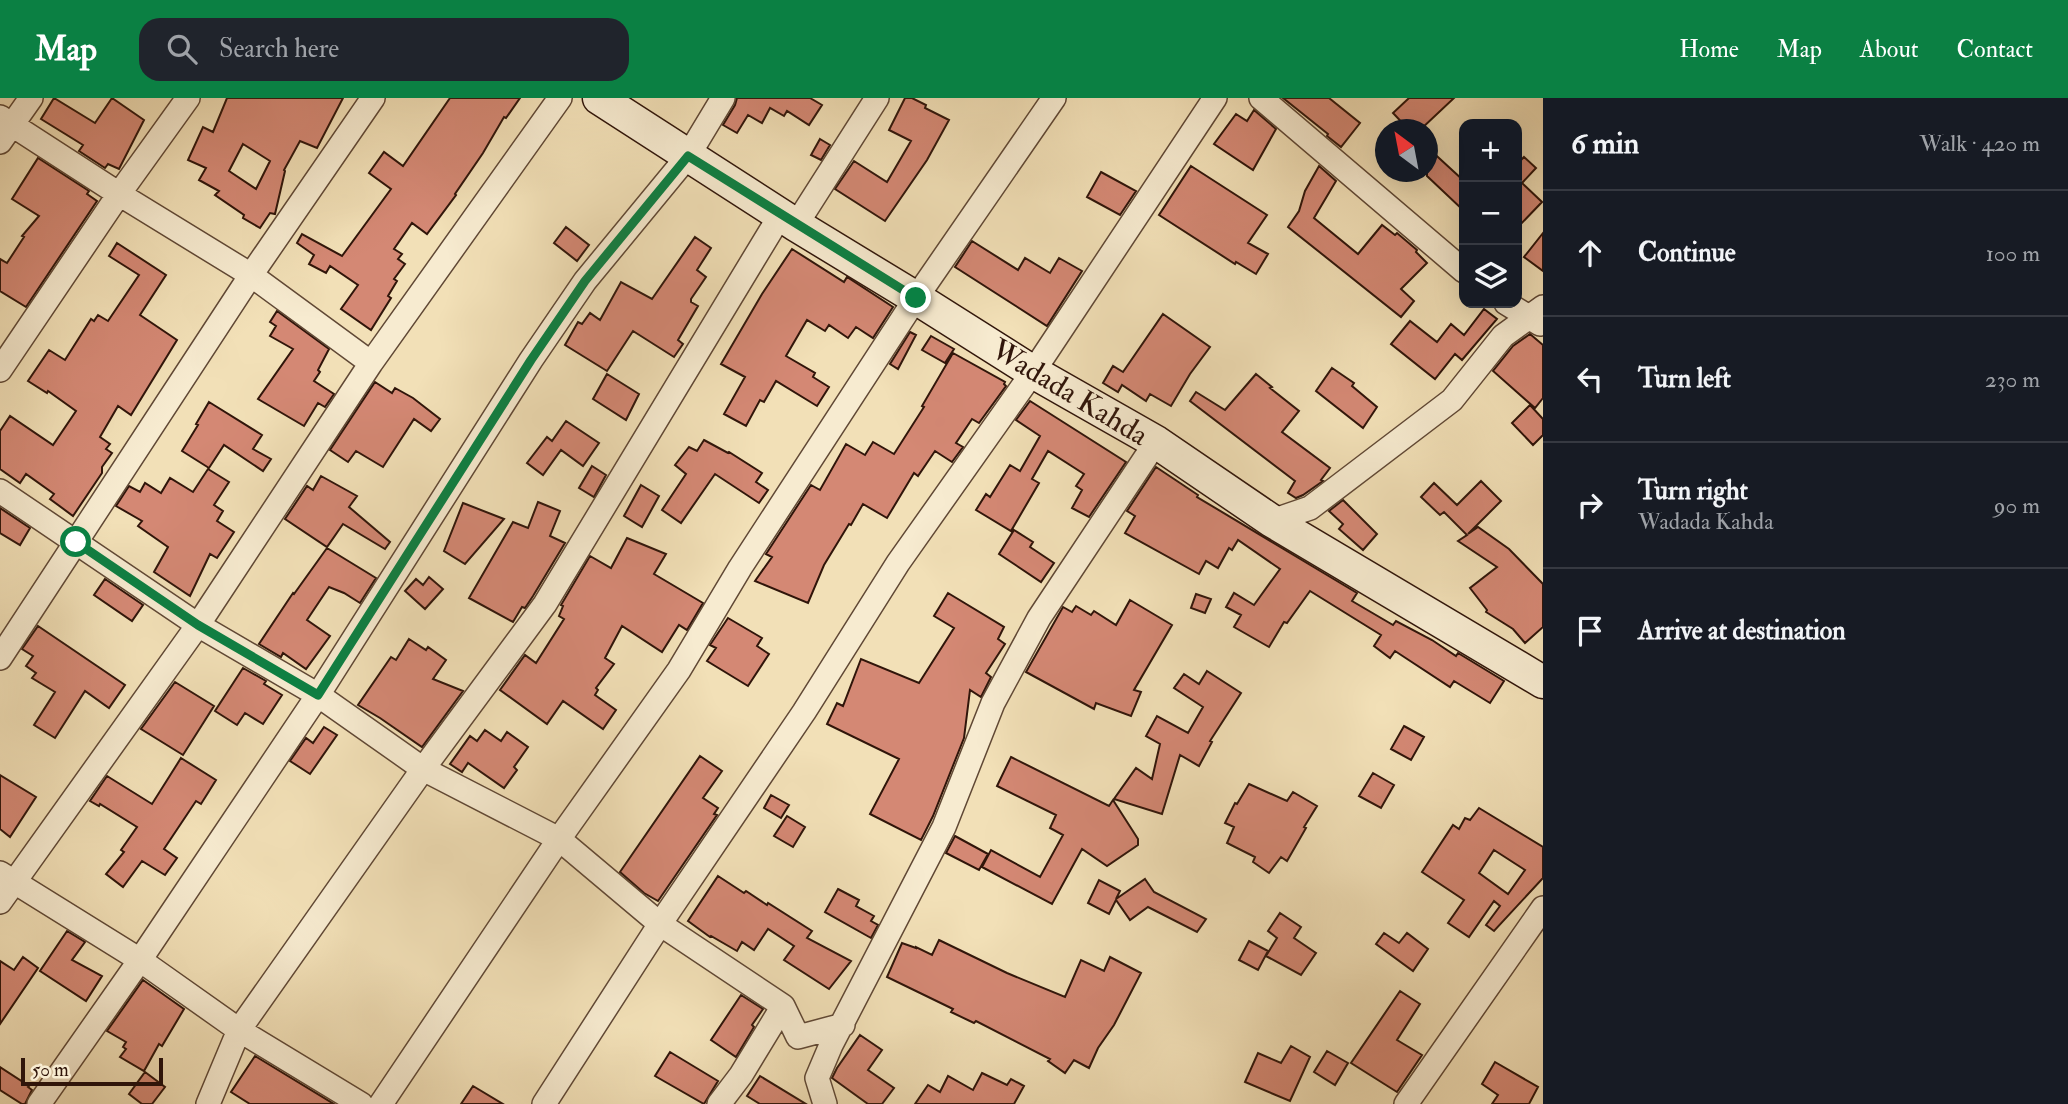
<!DOCTYPE html>
<html lang="en">
<head>
<meta charset="utf-8">
<style>
  :root { --surface:#171b24; --page:#20242c; --text:#f1f3f6; --muted:#9ea1a6; --line:#363941; --accent:#0b8043 }
  body { margin:0; font-family:"IM FELL Double Pica",serif; background:var(--page); color:var(--text) }
  .controls { position:absolute; right:21px; top:21px; display:grid; overflow:hidden; border-radius:14px; box-shadow:0 7px 28px #0002 }
  .controls button { width:63px; height:63px; display:grid; place-items:center; padding:0; border:0; border-bottom:2px solid var(--line); background:var(--surface); color:var(--text); font:35px sans-serif }
  .compass { position:absolute; left:1375px; top:21px; width:63px; height:63px; border-radius:50%; background:var(--surface); box-shadow:0 7px 28px #0002; rotate:328deg }
  .scale { position:absolute; left:21px; bottom:18px; width:142px; box-sizing:border-box; padding-left:7px; border:4px solid #30150a; border-top:0; font-size:19px; line-height:24px; white-space:nowrap; color:#30150a; -webkit-text-stroke:5px #f7ebd0; paint-order:stroke }
  .stop { position:absolute; width:21px; height:21px; margin:-16px; border:5px solid #0b8043; border-radius:50%; background:#fff }
  .stop.end { background:#0b8043; border-color:#fff; box-shadow:0 2px 7px #0008 }
  .list { margin:0; padding:0; list-style:none }
  h2 { display:flex; justify-content:space-between; align-items:center; height:91px; margin:0; padding:0 28px; font-size:30px }
  h2 small { font-size:23px; font-weight:400; color:var(--muted) }
  .list li { display:grid; grid-template-columns:46px 1fr auto; gap:21px; align-items:center; box-sizing:border-box; height:126px; padding:0 28px; border-top:2px solid var(--line) }
  .list b { display:block; font-size:26px; white-space:nowrap }
  .list p { margin:0; font-size:23px; white-space:nowrap; color:var(--muted) }
  .list em { font-size:23px; font-style:normal; color:var(--muted) }
  .icon { flex:none; width:38px; height:38px; fill:none; stroke:currentColor; stroke-width:2; stroke-linecap:round; stroke-linejoin:round }
  .map { position:relative; flex:none; width:1543px; height:1006px; overflow:hidden }
  header { display:flex; align-items:center; gap:42px; box-sizing:border-box; height:98px; padding:0 35px; background:var(--accent); color:#fff }
  header strong { font-size:33px }
  nav { display:flex; gap:38px; margin-inline-start:auto; font-size:24px }
  .search { width:490px; height:63px; background:var(--page); display:flex; align-items:center; gap:18px; box-sizing:border-box; padding:0 24px; border-radius:21px; color:var(--muted); font-size:26px }
  main { display:flex }
  aside { flex:1; background:var(--surface) }
  .map>svg:first-child { display:block }
  .building { fill:#d48874; stroke:#30150a; stroke-width:2; fill-rule:evenodd }
  .lines { fill:none; stroke-linecap:round; stroke-linejoin:round }
  .street-casing { stroke:#604835; stroke-width:26 }
  .secondary-casing { stroke:#30150a; stroke-width:35 }
  .street { stroke:#f7ebd0; stroke-width:23 }
  .secondary { stroke:#f7ebd0; stroke-width:32 }
  .route { stroke:#0b8043; stroke-width:9 }
  .labels { text-anchor:middle; stroke-width:5; stroke-linejoin:round; paint-order:stroke }
  .street-label { font-size:30px; fill:#30150a; stroke:#f7ebd0 }
</style>
</head>
<body>
<header>
<strong>Map</strong>
<div class="search"><svg class="icon" aria-label="search" viewBox="0 0 24 24"><circle cx="10" cy="10" r="6"/><path d="M15 15l6 6"/></svg>Search here</div>
<nav><a>Home</a><a>Map</a><a>About</a><a>Contact</a></nav>
</header>
<main>
<div class="map">
<svg width="1543" height="1006" viewBox="0 0 1543 1006">
  <rect width="100%" height="100%" fill="#f2e0b7"/>
  <filter id="stains"><feTurbulence type="fractalNoise" baseFrequency=".00286" numOctaves="4"/><feColorMatrix values="0 0 0 0 .2 0 0 0 0 .09 0 0 0 0 .02 0 0 0 .5 -.17"/></filter>
  <radialGradient id="worn" r=".72"><stop offset=".6" stop-color="#630" stop-opacity="0"/><stop offset="1" stop-color="#630" stop-opacity=".3"/></radialGradient>
  <path class="building" d="M54,0l41,25 17,-25 32,22 -25,49 -11,-5 -3,4 -26,-17 4,-6 -42,-26z
    M227,0h116l-26,50 -17,-7 -16,29 1,1 -10,43 -5,-1 -10,15 -17,-10 1,-3 -29,-20 4,-4 -20,-11 7,-12 -18,-8 15,-33 10,5zM243,46l27,17 -14,28 -27,-18z
    M450,0h70l-14,20 -2,-1 -21,36 -28,41 1,1 -29,39 -15,-11 -18,26 8,5 -4,5 7,5 -11,15 3,2 -9,15 3,2 -20,32 -30,-21 17,-24 -28,-19 -4,7 -17,-9 5,-9 -17,-12 5,-9 40,22 49,-67 -22,-16 15,-21 19,14z
    M737,0h73l12,7 -13,20 -22,-14 -3,5 -14,-8 -8,15 -14,-8 -11,18 -14,-8 12,-20z
    M905,0h7l14,7 -1,3 24,12 -22,40 -42,61 -50,-32 19,-28 33,21 24,-41 -22,-11z
    M1283,0h46l31,25 -19,24 -14,-11 1,-2z
    M1409,0h45l-34,32h-11l-16,-17z
    M1254,12l22,19 -23,41 -39,-26 22,-30 11,7z
    M820,41l10,6 -9,15 -10,-5z
    M1427,49l37,34v30l-37,-35z
    M1524,59l12,11 -14,15 20,19 -25,26v-64z
    M38,60l51,33 -2,3 10,7 -71,106 -26,-16v-32l7,4 17,-26 -2,-1 17,-20 -27,-17z
    M1191,68l76,49 -19,28 20,11 -12,20 -20,-12 -1,2 -76,-49z
    M1319,68l17,15 -22,37 44,36 24,-29 13,10 2,-2 20,17 -1,2 11,11 -26,26 13,12 -13,16 -113,-90 11,-16 6,-20z
    M1101,74l35,19 -16,24 -33,-18z
    M566,129l23,18 -12,16 -23,-18z
    M1543,135v38l-19,-14z
    M695,139l16,11 -14,22 9,7 -15,22v3l7,4 -20,34 5,4 -9,13 -41,-26 -26,40 -42,-26 13,-23 4,2 8,-11 10,7 21,-38 31,17z
    M972,143l46,29 7,-12 25,15 9,-15 23,13 -35,55 -92,-59z
    M117,145l49,32 -26,40 37,25 -46,75 -13,-9 -18,31 10,7 -4,5 6,4 -10,14v6l-29,43 -23,-17 4,-5 -28,-20 -6,9 -20,-14v-38l10,-15 43,29 23,-34 -28,-20 -1,2 -19,-12 21,-31 16,10 26,-41 3,2 4,-6 10,6 31,-46 -30,-19z
    M792,151l52,33 3,-5 46,30 -20,31 -17,-11 -8,11 -19,-13 -4,6 -18,-11 -21,36 29,17 -2,4 16,10 -12,19 -41,-25 -12,21 -4,-2 -14,26 -22,-12 21,-37 -24,-13 41,-70z
    M1484,211l13,10 -35,41 -7,-6 -20,25 -44,-35 19,-23 27,21 14,-18 13,11z
    M277,213l52,38 -11,21 2,2 -6,9 20,13 -9,13 -7,-4 -14,23 -46,-27 35,-50 -23,-13 6,-10 -6,-4z
    M1163,216l47,33 -20,27 -19,32 -21,-12 -4,7 -24,-16 -4,7 -15,-9 10,-17 10,6z
    M910,234l6,3 -18,34 -8,-5z
    M1530,236l13,11v53l-8,10 -42,-37 20,-25z
    M931,238l23,13 -9,14 -23,-13z
    M953,255l52,29 -1,2 2,2 -27,37 -7,-4 -16,24 7,4 -11,15 -17,-11 -17,25 -4,-3 -27,45 -24,-14 -12,21 -2,-1 -25,41 -16,38 -53,-22 17,-24 -6,-3 45,-69 9,5 26,-46 19,11 8,-13 21,12 30,-47 -2,-1z
    M1332,270l22,15 -2,3 25,21 -14,21 -47,-37z
    M607,276l32,20 -13,26 -33,-21z
    M1256,276l16,13 -2,1 29,23 -17,21 48,36 -9,12 2,1 -20,14 -7,3 -8,-5 7,-12 -105,-80 6,-9 29,18z
    M375,284l17,11 3,-5 18,10 27,21 -9,12 -17,-12 -31,48 -27,-16 -8,11 -18,-12z
    M1030,303l96,61 -37,55 -17,-9 10,-18 -6,-4 8,-12 -36,-23 -16,28 7,4 -28,48 -35,-21 10,-16 4,3 20,-32 10,6 20,-35 -24,-16z
    M209,304l53,33 -9,14 18,10 -8,12 -39,-26 -15,23 -27,-17 16,-26 -2,-1z
    M1530,307l13,14v16l-10,10 -21,-22z
    M566,323l33,22 -16,23 -22,-16 -18,25 -16,-12 20,-26 5,4z
    M704,342l24,13 1,-1 33,21 -6,9 12,8 -9,13 -44,-29 -34,49 -19,-13 24,-36 -11,-9 14,-18 8,4z
    M592,368l14,9 -12,22 -15,-9z
    M1156,369l42,28 -1,2 160,96 -5,8 41,24 3,-4 36,19 24,16 2,-3 46,28 -14,22 -36,-22 -4,6 -55,-36 -5,7 -16,-12 7,-11 -71,-44 -23,32 -3,-1 -15,25 -35,-20 7,-12 -15,-8 8,-14 20,12 26,-36 -42,-29 -6,10 -3,-2 -11,20 -12,-7 -7,13 -74,-41 10,-17 -8,-5z
    M208,371l21,13 -15,23 9,6 -6,10 17,11 -17,26 -7,-4 -20,42 -36,-24 14,-25 -30,-21 4,-5 -26,-15 13,-20 11,6 5,-9 16,10 9,-15 23,14z
    M321,378l36,20 -8,11 41,35 -5,7 -42,-25 -16,23 -42,-28 22,-33 6,4z
    M1481,383l20,20 -33,33 10,-7 31,22 34,35v43l-18,16 -12,-14 -27,-17 1,-2 -17,-22 27,-21 -39,-26 9,-6 -23,-23 -4,3 -19,-18 13,-14 23,22z
    M641,387l18,11 -17,31 -18,-11z
    M1343,402l34,34 -14,16 -24,-21 4,-5 -14,-13z
    M538,404l22,9 -10,25 15,7 -32,53 -8,12 -3,-1 -9,15 -44,-24 44,-76 15,6z
    M463,405l41,16 -39,45 -21,-13z
    M0,410l30,20 -10,17 -20,-12z
    M1014,432l19,12 -3,5 24,16 -13,19 -42,-28z
    M627,440l39,16 -12,20 49,29 -16,27 -8,-5 -17,27 -40,-26 -17,32 9,6 -18,24 2,2 -3,5 21,15 -13,19 -40,-28 -16,23 -47,-34 25,-35 11,8 28,-44 -5,-3 4,-10 -2,-1 29,-49 21,12z
    M327,450l49,30 -16,25 -16,-10 -15,-6 -22,33 23,16 -24,33 -23,-16 -2,4 -22,-13 34,-51 1,1z
    M429,479l14,12 -18,20 -20,-18 11,-12 7,6z
    M105,481l38,26 -11,16 -38,-26z
    M948,495l56,34 -6,12 7,5 -19,29 5,4 -10,20 -11,-7 -6,48 -31,78 -12,24 -51,-26 29,-55 -72,-35 10,-21 6,3 18,-47 58,24 35,-55 -20,-12z
    M1196,496l15,5 -6,14 -14,-5z
    M1130,502l42,25 -38,65 7,2 -10,24 -35,-13 -2,6 -68,-37 37,-65 9,5 4,-6 15,9 3,-4 22,14z
    M728,520l34,20 -5,8 12,8 -21,32 -41,-25 9,-13 -6,-3z
    M38,528l87,59 -16,23 -24,-17 -30,47 -21,-13 21,-33 -23,-14 4,-5 -10,-7 7,-10 -11,-7z
    M409,541l17,11 2,-3 18,13 -13,19 30,12 -41,56 -42,-29 -22,-13 33,-48 5,3z
    M243,570l23,13 -2,3 18,11 -19,29 -18,-11 -8,12 -22,-14z
    M1207,573l34,22 -31,48 2,1 -13,24 -19,-11 -18,59 -48,-15 22,-31 16,11 8,-35 -14,-8 11,-20 31,17 15,-26 -29,-19 10,-14 15,10z
    M175,584l39,24 -31,49 -42,-26z
    M1404,628l20,11 -13,23 -20,-11z
    M324,629l13,8 -27,39 -20,-13 16,-23 7,5z
    M485,632l16,11 6,-9 21,15 -14,20 3,3 -13,18 -36,-25 -6,9 -12,-8 20,-28 7,5z
    M700,658l22,15 -19,27 15,10 -4,6 3,1 -59,86 -14,-8 -24,-21z
    M1011,659l98,49 4,-6 25,39v6l-31,21 -25,-17 -30,55 -70,-37 9,-17 49,27 23,-42 -13,-7 6,-13 -59,-29z
    M181,660l35,22 -15,24 -5,-3 -32,48 13,9 -12,17 -23,-14 -19,26 -17,-13 18,-22 -3,-2 16,-23 -37,-23 -1,2 -9,-5 17,-25 45,28z
    M1373,675l21,12 -13,23 -22,-12z
    M0,677l36,22 -26,40 -10,-8z
    M1249,686l38,17 6,-9 24,14 -13,21 2,1 -19,33 -6,-4 -12,16 -16,-11 2,-5 -28,-14 7,-16 -9,-4 10,-20 2,1z
    M771,697l18,10 -8,13 -17,-10z
    M1479,710l64,39v31l-49,53 -8,-6 14,-19 -6,-5 -25,36 -21,-14 16,-23 -42,-28 31,-47 6,4 6,-11 5,2zM1494,752l31,20 -17,24 -29,-21z
    M787,718l18,11 -12,20 -19,-11z
    M955,738l33,18 -9,16 -33,-17z
    M718,778l26,17 2,-2 21,14 1,-2 44,28 -5,7 44,23 -22,28 -45,-29 10,-14 -26,-17 -14,21 -12,-8 -5,9 -26,-15 -1,1 -22,-16z
    M1145,781l9,13 52,27 -9,13 -49,-25 -18,13 -14,-20 -7,14 -21,-11 11,-23 21,11 -4,8z
    M838,791l21,11 -3,6 18,10 -3,5 7,4 -7,13 -46,-26z
    M1280,815l21,14 -7,11 22,15 -15,22 -35,-19 11,-18 -9,-7z
    M67,833l18,11 -13,18 30,16 -16,25 -46,-30z
    M1384,835l15,10 8,-10 21,16 -15,22 -37,-27z
    M939,842l68,33 58,24 16,-37 23,11 6,-14 31,16 -27,52 -16,23 -9,20 -15,-8 -9,13 -17,-12 2,-2 -74,-38 -2,2 -23,-11 2,-3 -66,-32 15,-34 14,5v-1l16,8z
    M1249,843l19,10 -10,19 -19,-10z
    M23,859l15,11 -38,56v-63l14,9z
    M143,882l41,29 -22,37 -3,-2 -15,27 -24,-14 6,-8 -3,-2 3,-5 -19,-11z
    M1400,893l20,13 -23,36 25,15 -25,37 -46,-29z
    M741,897l22,14 -11,16 2,2 -18,30 -25,-17z
    M860,937l22,15 -14,20 26,18 -12,16h-14l-36,-26 5,-10z
    M1291,948l19,11 -20,44 -45,-19 13,-29 23,10z
    M1327,953l21,12 -13,22 -21,-13z
    M670,954l48,29 -14,23 -49,-28z
    M255,958l79,48h-84l-19,-12z
    M1495,964l43,25 -9,17h-37l6,-9 -16,-11z
    M0,969l29,19 -1,1 4,3 -7,14h-3l-22,-14z
    M145,974l20,15 -13,17h-10l-13,-10z
    M982,975l25,12 4,-6 13,7 -10,18h-99l13,-19 12,7 8,-16 25,14z
    M760,978l46,28h-46l-13,-8z
    M473,988l30,18h-42z"/>
  <g class="lines">
    <defs>
      <path id="street" d="M1261,0l203,173
        M0,19l119,77 132,81 120,88
        M0,44l31,-44
        M796,127l81,-127
        M1506,205l34,21
        M0,272l119,-176 69,-96
        M0,393l198,134 120,70 105,74 136,70 101,85 123,82
        M1272,423l38,-13 142,-108 51,-64 40,-29
        M0,560l251,-383 122,-177
        M0,775l140,87 99,70 122,74
        M0,804l198,-277 173,-262 189,-265
        M39,1006l101,-144 178,-265 213,-335 54,-79 103,-125 35,-58
        M208,1006l31,-74 184,-261 122,-165 236,-390
        M381,1006l178,-265 120,-169 61,-102 176,-270 138,-200
        M544,1006l116,-180 144,-212 94,-149 135,-191 182,-274
        M719,1006l22,-29 42,-69 15,31 45,-12
        M825,1006l-8,-26 14,-33 113,-218 49,-124 46,-85 117,-176
        M1406,1006l137,-196"/>
      <path id="secondary" d="M599,0l197,127 120,73 117,74 123,70 116,79 271,161"/>
    </defs>
    <use href="#street" class="street-casing"/>
    <use href="#secondary" class="secondary-casing"/>
    <use href="#street" class="street"/>
    <use href="#secondary" class="secondary"/>
  </g>
  <g class="lines">
    <path class="route" d="M76,444l122,83 120,70 213,-335 54,-79 103,-125 228,142"/>
  </g>
  <g class="labels">
    <g class="street-label">
      <text transform="translate(1070 294) rotate(31)" y="10">Wadada Kahda</text>
    </g>
  </g>
  <rect width="100%" height="100%" filter="url(#stains)"/>
  <rect width="100%" height="100%" fill="url(#worn)"/>
</svg>
<div class="controls">
<button>+</button>
<button>−</button>
<button><svg class="icon" aria-label="layers" viewBox="0 0 24 24"><path d="M12 4l9 5-9 5-9-5zM3 14l9 5 9-5"/></svg></button>
</div>
<svg class="compass" viewBox="-18 -18 36 36"><path d="M0-13l5 13h-10z" fill="#e53935"/><path d="M0 13l5-13h-10z" fill="#9ea1a6"/></svg>
<div class="scale">50 m</div>
<div class="stop" style="left:76px;top:444px"></div>
<div class="stop end" style="left:916px;top:200px"></div>
</div>
<aside>
<h2>6 min<small>Walk · 420 m</small></h2>
<ul class="list">
<li><svg class="icon" aria-label="ahead" viewBox="0 0 24 24"><path d="M12 20V5M6 11l6-6 6 6"/></svg><div><b>Continue</b></div><em>100 m</em></li>
<li><svg class="icon" aria-label="left" viewBox="0 0 24 24"><path d="M17 20v-9H6M10 6l-5 5 5 5"/></svg><div><b>Turn left</b></div><em>230 m</em></li>
<li><svg class="icon" aria-label="right" viewBox="0 0 24 24"><path d="M7 20v-9h11M14 6l5 5-5 5"/></svg><div><b>Turn right</b><p>Wadada Kahda</p></div><em>90 m</em></li>
<li><svg class="icon" aria-label="arrive" viewBox="0 0 24 24"><path d="M6 21V4h12l-3 4 3 4H6"/></svg><div><b>Arrive at destination</b></div></li>
</ul>
</aside>
</main>
</body>
</html>
